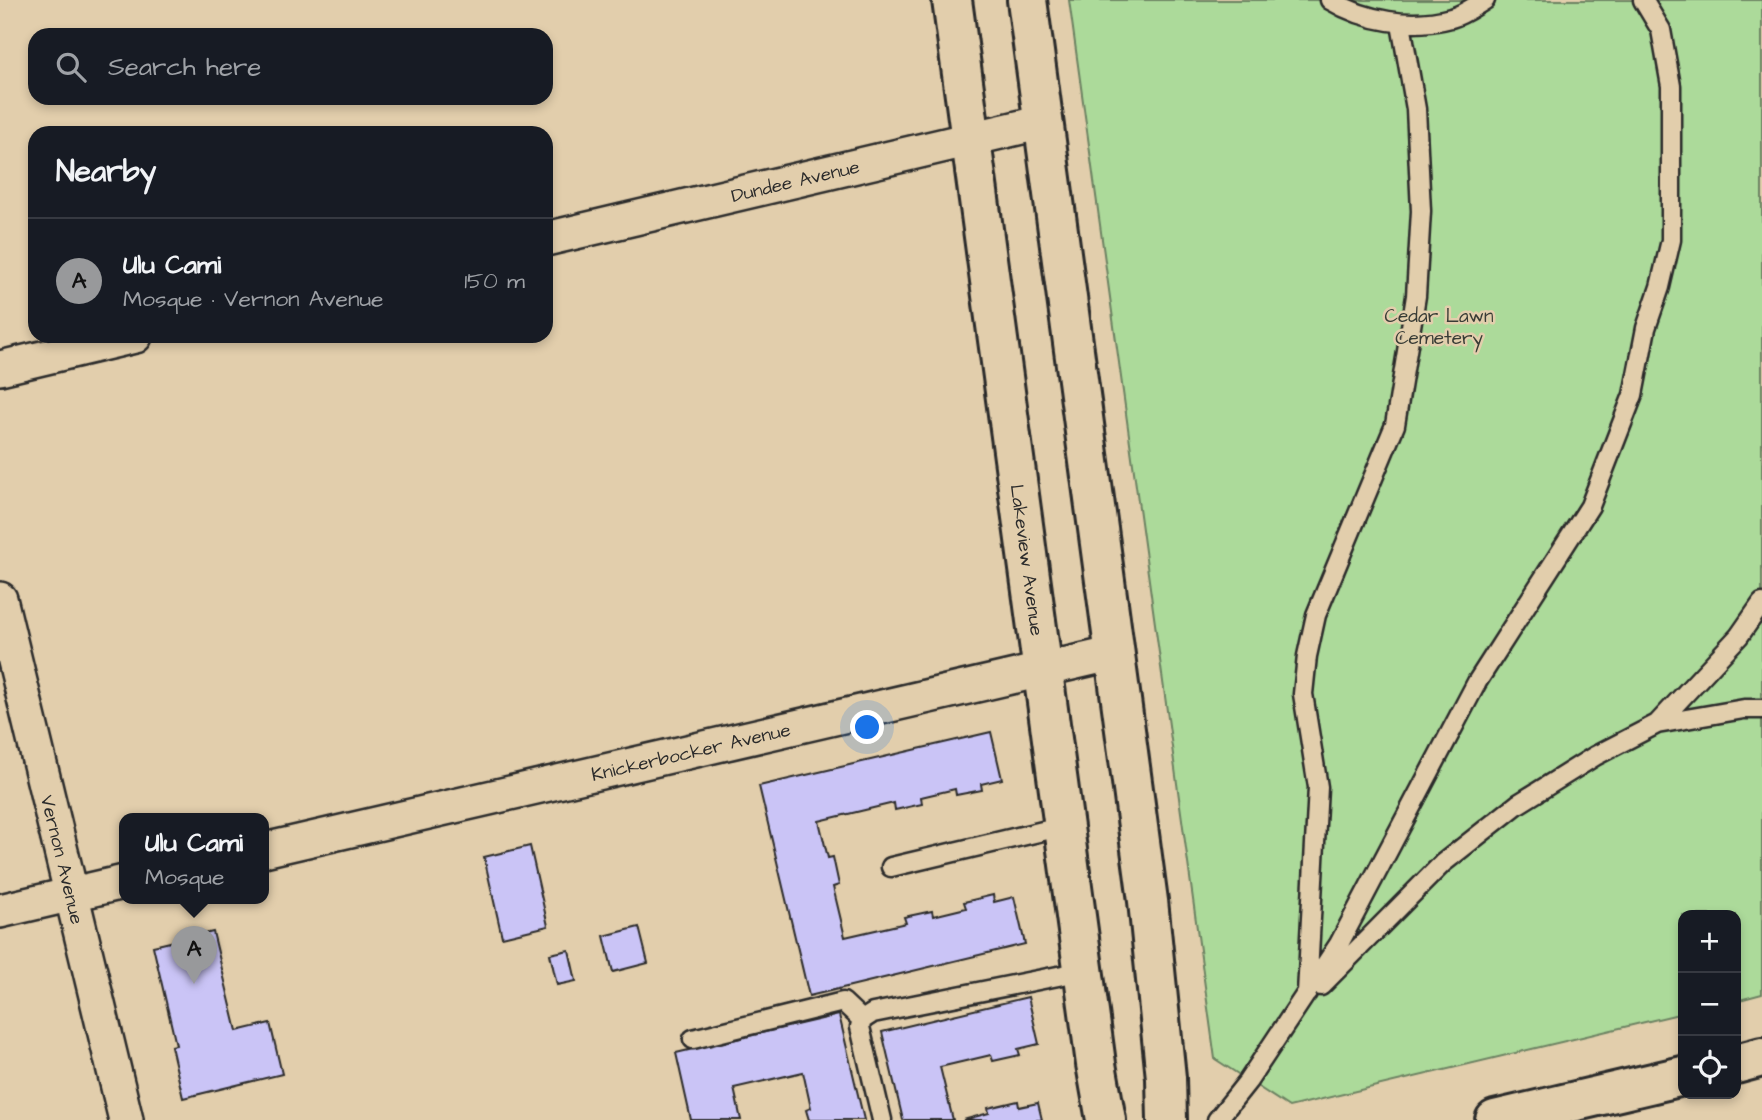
<!DOCTYPE html>
<html lang="en">
<head>
<meta charset="utf-8">
<style>
  :root { --surface:#171b24; --page:#20242c; --text:#f1f3f6; --muted:#9ea1a6; --line:#363941; --accent:#98999b }
  body { margin:0; font-family:"Architects Daughter",sans-serif; background:var(--page); color:var(--text) }
  .controls { position:absolute; right:21px; bottom:21px; display:grid; overflow:hidden; border-radius:14px; box-shadow:0 4px 10px #0003 }
  .controls button { width:63px; height:63px; display:grid; place-items:center; padding:0; border:0; border-bottom:2px solid var(--line); background:var(--surface); color:var(--text); font:35px sans-serif }
  .you { position:absolute; left:868px; top:728px; width:24px; height:24px; margin:-18px; border:5px solid #fff; border-radius:50%; background:#1a73e8; box-shadow:0 0 0 10px #1a73e833 }
  .badge { display:grid; place-items:center; width:46px; height:46px; border-radius:50%; background:var(--accent); color:#111; font-size:23px; font-weight:700 }
  .pin { position:absolute; translate:-50% -58px; filter:drop-shadow(0 2px 4px #0008) }
  .pin::after { content:''; position:absolute; top:37px; width:24px; height:21px; background:inherit; clip-path:polygon(0 0,100% 0,50% 100%) }
  .popup { position:absolute; left:119px; top:813px; width:150px; height:91px; box-sizing:border-box; display:grid; place-content:center; border-radius:14px; background:var(--surface); filter:drop-shadow(0 2px 5px #0005); font-size:23px; white-space:nowrap; color:var(--muted) }
  .popup b { font-size:26px; color:var(--text) }
  .popup::after { content:''; position:absolute; left:50%; top:100%; margin-left:-14px; border:14px solid transparent; border-top-color:var(--surface) }
  .list { margin:0; padding:0; list-style:none }
  h2 { display:flex; justify-content:space-between; align-items:center; height:91px; margin:0; padding:0 28px; font-size:30px }
  h2 small { font-size:23px; font-weight:400; color:var(--muted) }
  .list li { display:grid; grid-template-columns:46px 1fr auto; gap:21px; align-items:center; box-sizing:border-box; height:126px; padding:0 28px; border-top:2px solid var(--line) }
  .list b { display:block; font-size:26px; white-space:nowrap }
  .list p { margin:0; font-size:23px; white-space:nowrap; color:var(--muted) }
  .list em { font-size:23px; font-style:normal; color:var(--muted) }
  .icon { flex:none; width:38px; height:38px; fill:none; stroke:currentColor; stroke-width:2; stroke-linecap:round; stroke-linejoin:round }
  .map { position:relative; flex:none; width:1762px; height:1120px; overflow:hidden }
  .search { position:absolute; background:var(--surface); box-shadow:0 4px 10px #0003; left:28px; top:28px; width:525px; height:77px; display:flex; align-items:center; gap:18px; box-sizing:border-box; padding:0 24px; border-radius:21px; color:var(--muted); font-size:26px }
  .panel { position:absolute; background:var(--surface); box-shadow:0 4px 10px #0003; left:28px; top:126px; width:525px; height:217px; border-radius:21px }
  .map>svg:first-child { display:block }
  .green { fill:#acda9a; stroke:#6c8262; stroke-width:2 }
  .building { fill:#cac4f6; stroke:#2b2b2b; stroke-width:2 }
  .lines { fill:none; stroke-linecap:round; stroke-linejoin:round }
  .lane-casing { stroke:#2b2b2b; stroke-width:23 }
  .street-casing { stroke:#2b2b2b; stroke-width:38 }
  .secondary-casing { stroke:#2b2b2b; stroke-width:44 }
  .lane { stroke:#e2ceac; stroke-width:18 }
  .street { stroke:#e2ceac; stroke-width:33 }
  .secondary { stroke:#e2ceac; stroke-width:38 }
  .labels { text-anchor:middle; stroke-width:5; stroke-linejoin:round; paint-order:stroke }
  .street-label { font-size:19px; fill:#2b2b2b; stroke:#e2ceac }
  .park-label { font-size:19px; fill:#383c36; stroke:#e2ceac }
</style>
</head>
<body>
<div class="map">
<svg width="1762" height="1120" viewBox="0 0 1762 1120">
  <rect width="100%" height="100%" fill="#e2ceac"/>
  <filter id="ink" filterUnits="userSpaceOnUse"><feTurbulence type="fractalNoise" baseFrequency=".0143" numOctaves="2"/><feDisplacementMap in="SourceGraphic" scale="14" xChannelSelector="R" yChannelSelector="G"/><feConvolveMatrix kernelMatrix="1 2 1 2 8 2 1 2 1" color-interpolation-filters="sRGB"/></filter>
  <g filter="url(#ink)">
    <path class="green" d="M1069,0h693v994l-26,7v-86h-53v98l-394,94 -74,-48z"/>
    <path class="building" d="M991,732l11,47 -21,5 1,6 -26,5 -1,-6 -34,8 1,7 -27,6 -1,-7 -75,18 9,37 5,-1 6,28 -6,2 12,50 61,-14 -2,-6 28,-6 1,5 33,-8 -2,-6 29,-7 1,7 20,-5 11,47 -216,52 -50,-210z
      M530,846l18,80 -46,11 -18,-80z
      M639,927l9,36 -35,9 -9,-36z
      M213,932l24,99 33,-8 12,51 -99,24 -12,-52 5,-1 -23,-99z
      M569,950l7,31 -19,4 -7,-31z
      M1028,997l11,47 -21,5 2,6 -27,6 -2,-6 -51,12 13,53h-50l-21,-88z
      M839,1015l25,105h-55l-3,-10 5,-2 -8,-36 -69,16 7,32h-50l-15,-67z
      M1018,1101l1,6 19,-4 4,17h-79l26,-7 -1,-5z"/>
    <g class="lines">
      <defs>
        <path id="lane" d="M1330,0c35,21 81,29 121,18 12,-3 24,-12 34,-18
          M1657,724l82,-88 23,-33
          M891,867l173,-41
          M1321,986l122,-123 75,-59 77,-48 62,-32 87,-15h18
          M1307,993l11,-206 -15,-93 4,-38 9,-41 79,-190 21,-129 5,-85 -5,-102 -15,-85
          M693,1039l150,-37 19,18
          M882,1120l-22,-93 2,-7 11,-7 210,-42
          M1217,1120l31,-39 91,-137 138,-262 113,-176 43,-111 13,-67 14,-41 11,-47v-154l-10,-56 -18,-30"/>
        <g id="street">
          <path id="s1" d="M546,239l497,-117"/>
          <path d="M0,368l135,-32"/>
          <path id="s2" d="M0,599l126,521"/>
          <path id="s3" d="M264,850l851,-197"/>
          <path d="M0,911l124,-29"/>
        </g>
        <g id="secondary">
          <path id="s4" d="M952,0l144,1064 10,56"/>
          <path d="M1027,0l121,901 18,177 1,42"/>
          <path d="M1736,1064l26,-7"/>
          <path d="M1495,1120l188,-44"/>
        </g>
      </defs>
      <use href="#lane" class="lane-casing"/>
      <use href="#street" class="street-casing"/>
      <use href="#secondary" class="secondary-casing"/>
      <use href="#lane" class="lane"/>
      <use href="#street" class="street"/>
      <use href="#secondary" class="secondary"/>
    </g>
  </g>
  <g class="labels">
    <g class="street-label">
      <text dy="7" stroke="none"><textPath href="#s1" startOffset="256">Dundee Avenue</textPath></text>
      <text dy="7" stroke="none"><textPath href="#s4" startOffset="565">Lakeview Avenue</textPath></text>
      <text dy="7" stroke="none"><textPath href="#s3" startOffset="438">Knickerbocker Avenue</textPath></text>
      <text dy="7" stroke="none"><textPath href="#s2" startOffset="268">Vernon Avenue</textPath></text>
    </g>
    <g class="park-label">
      <text x="1439" y="322">Cedar Lawn<tspan x="1439" dy="22">Cemetery</tspan></text>
    </g>
  </g>
</svg>
<div class="controls">
<button>+</button>
<button>−</button>
<button><svg class="icon" aria-label="locate" viewBox="0 0 24 24"><circle cx="12" cy="12" r="6"/><path d="M12 2v4M12 18v4M2 12h4M18 12h4"/></svg></button>
</div>
<div class="you"></div>
<div class="pin badge" style="left:194px;top:984px">A</div>
<div class="popup"><b>Ulu Cami</b>Mosque</div>
<div class="search"><svg class="icon" aria-label="search" viewBox="0 0 24 24"><circle cx="10" cy="10" r="6"/><path d="M15 15l6 6"/></svg>Search here</div>
<section class="panel">
<h2>Nearby<small></small></h2>
<ul class="list">
<li><span class="badge">A</span><div><b>Ulu Cami</b><p>Mosque · Vernon Avenue</p></div><em>150 m</em></li>
</ul>
</section>
</div>
</body>
</html>
